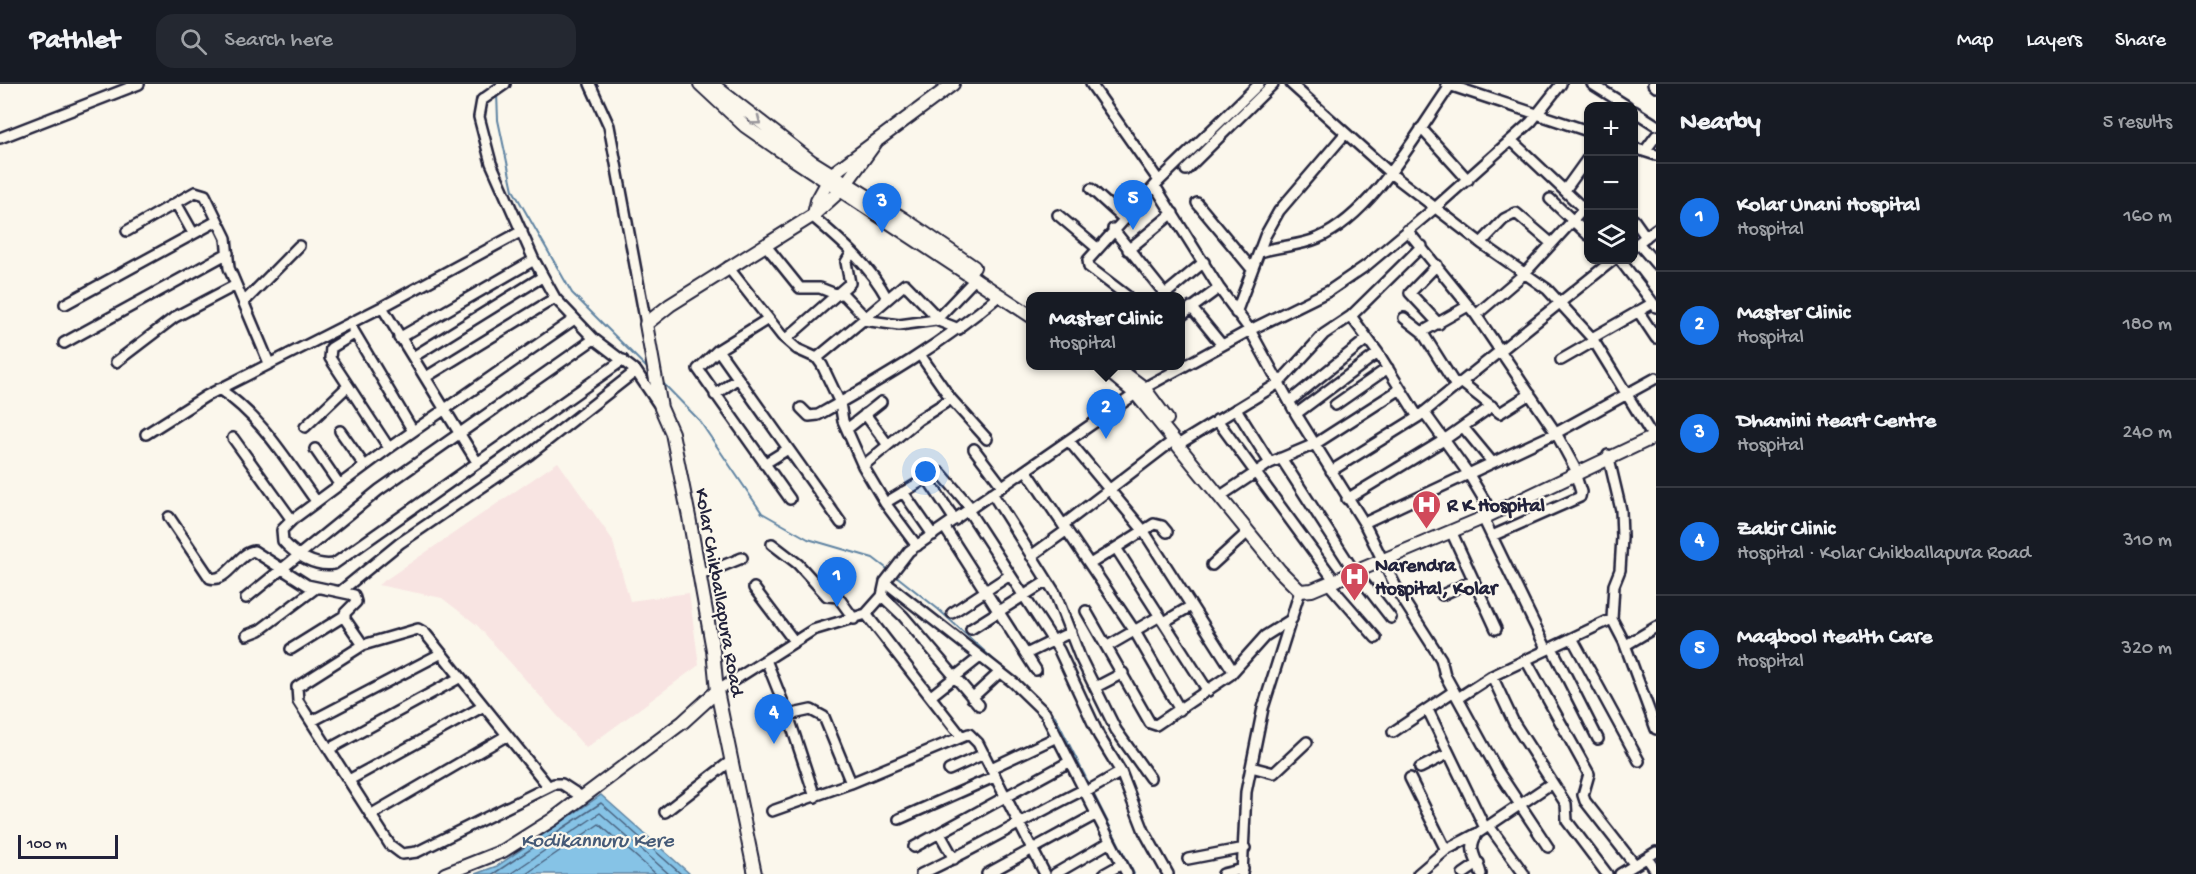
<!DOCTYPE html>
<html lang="en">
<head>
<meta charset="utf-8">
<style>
  :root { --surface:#171b24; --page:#242831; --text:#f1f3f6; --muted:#9ea1a6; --line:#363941; --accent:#1a73e8 }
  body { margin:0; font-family:"Gochi Hand",sans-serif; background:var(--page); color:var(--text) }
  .controls { position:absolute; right:18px; top:18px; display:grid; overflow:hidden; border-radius:12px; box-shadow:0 2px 4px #0004 }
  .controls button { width:54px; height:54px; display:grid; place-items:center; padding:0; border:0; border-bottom:2px solid var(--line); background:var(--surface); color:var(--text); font:30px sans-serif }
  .scale { position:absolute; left:18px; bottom:15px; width:100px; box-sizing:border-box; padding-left:6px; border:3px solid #22223b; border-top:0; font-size:16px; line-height:21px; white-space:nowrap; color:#22223b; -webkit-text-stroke:4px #fbf7ec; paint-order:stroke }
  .you { position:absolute; left:926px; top:388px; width:21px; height:21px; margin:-15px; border:4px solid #fff; border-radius:50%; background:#1a73e8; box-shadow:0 0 0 9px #1a73e833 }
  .badge { display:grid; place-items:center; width:39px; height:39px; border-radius:50%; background:var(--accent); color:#fff; font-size:20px; font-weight:700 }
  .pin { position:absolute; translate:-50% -50px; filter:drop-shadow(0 2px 3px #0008) }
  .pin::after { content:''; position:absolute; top:32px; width:21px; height:18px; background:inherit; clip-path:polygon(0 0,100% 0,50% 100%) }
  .popup { position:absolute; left:1026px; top:208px; width:159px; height:78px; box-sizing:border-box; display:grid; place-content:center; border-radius:12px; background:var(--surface); filter:drop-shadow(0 2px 4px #0005); font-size:20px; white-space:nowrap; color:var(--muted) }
  .popup b { font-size:22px; color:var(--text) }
  .popup::after { content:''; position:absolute; left:50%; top:100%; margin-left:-12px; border:12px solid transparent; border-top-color:var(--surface) }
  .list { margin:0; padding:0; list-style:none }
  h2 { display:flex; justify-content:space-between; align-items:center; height:78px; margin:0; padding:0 24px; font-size:26px }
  h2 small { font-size:20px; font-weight:400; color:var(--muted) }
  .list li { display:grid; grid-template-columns:39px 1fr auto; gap:18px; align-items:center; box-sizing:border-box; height:108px; padding:0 24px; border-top:2px solid var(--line) }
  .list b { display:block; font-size:22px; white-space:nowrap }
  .list p { margin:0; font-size:20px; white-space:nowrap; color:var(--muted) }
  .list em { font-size:20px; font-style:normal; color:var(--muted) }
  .icon { flex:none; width:33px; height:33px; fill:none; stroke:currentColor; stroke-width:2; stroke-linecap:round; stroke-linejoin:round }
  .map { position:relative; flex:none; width:1656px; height:790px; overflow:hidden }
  header { display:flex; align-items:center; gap:36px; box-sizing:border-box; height:84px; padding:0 30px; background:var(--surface); border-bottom:2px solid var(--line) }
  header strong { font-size:28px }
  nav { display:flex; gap:33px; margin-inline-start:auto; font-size:21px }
  .search { width:420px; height:54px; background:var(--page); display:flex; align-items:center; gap:15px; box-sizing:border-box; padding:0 21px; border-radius:18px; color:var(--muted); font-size:22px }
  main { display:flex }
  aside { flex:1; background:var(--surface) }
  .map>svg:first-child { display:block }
  .built { fill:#f8e4e2 }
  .water { fill:#86c3e6; stroke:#5e83a2; stroke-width:1.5 }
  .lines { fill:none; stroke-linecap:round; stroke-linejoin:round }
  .shore { stroke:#4a627f; stroke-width:1.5 }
  .stream { stroke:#5e83a2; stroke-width:2 }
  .minor-casing { stroke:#22223b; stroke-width:14 }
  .major-casing { stroke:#22223b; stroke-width:16 }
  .minor { stroke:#fbf7ec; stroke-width:9 }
  .major { stroke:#fbf7ec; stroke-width:12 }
  .oneway { stroke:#99979c }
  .labels { text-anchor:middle; stroke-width:4.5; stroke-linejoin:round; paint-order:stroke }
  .poi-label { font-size:20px; font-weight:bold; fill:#22223b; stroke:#fbf7ec; text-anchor:start }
  .street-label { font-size:20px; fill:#22223b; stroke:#fbf7ec }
  .water-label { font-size:21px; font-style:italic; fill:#455a77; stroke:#fbf7ec }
</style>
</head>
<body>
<header>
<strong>Pathlet</strong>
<div class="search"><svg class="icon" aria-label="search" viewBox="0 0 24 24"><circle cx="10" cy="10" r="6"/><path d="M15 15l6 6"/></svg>Search here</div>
<nav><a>Map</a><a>Layers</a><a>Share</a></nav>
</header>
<main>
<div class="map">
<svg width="1656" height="790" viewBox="0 0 1656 790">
  <rect width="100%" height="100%" fill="#fbf7ec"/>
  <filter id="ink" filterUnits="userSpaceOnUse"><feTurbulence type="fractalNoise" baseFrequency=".0167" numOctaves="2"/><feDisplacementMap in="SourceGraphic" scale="12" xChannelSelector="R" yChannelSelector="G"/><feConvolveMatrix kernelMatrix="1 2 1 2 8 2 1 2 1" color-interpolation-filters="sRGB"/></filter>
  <g filter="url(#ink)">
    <path class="built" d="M558,378l54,77 18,62 59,-8 10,72 -113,83 -109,-123 -35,-27 -64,-13z"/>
    <path class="water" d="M601,711l89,79h-215l22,-8z"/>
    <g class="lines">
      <path class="shore" d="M493,790l108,-71 80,71
        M510,790l90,-61 69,61
        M526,790l73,-50 57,50"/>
      <path class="stream" d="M497,9l1,27 15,70 59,103 76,76
        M661,297l38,39 63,93 46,26 65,19 17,13
        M895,491l43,34 66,60
        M1048,626l7,6 35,70
        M1092,707l42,83"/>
      <defs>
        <path id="minor" d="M505,0l-23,16 -3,17 12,46 43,97 21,38 39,41 42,32 23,34
          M590,0l19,42 37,198
          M1091,0l68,97
          M1291,0l99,89 91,70 66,46 45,49 61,99
          M1446,0l142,47
          M1592,0l35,22
          M1653,0l3,3
          M1634,27l22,14
          M1421,44l47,52
          M0,54l139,-54
          M1511,56l73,69
          M1634,64l22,7
          M1645,67l11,-15
          M1186,86l87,-86
          M1155,102l64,102 31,42 46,84 68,109 36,72 41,64 4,16 52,95 51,77
          M1091,105l33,30
          M1565,106l23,-32
          M1550,115l38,36
          M176,119l17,30
          M1197,119l54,65
          M1058,131l39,33
          M812,132c29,25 57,48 75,82
          M1634,136l12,17
          M1113,145l52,65
          M1407,146l69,85 80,118 20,37
          M127,147l68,-39 10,3 21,43 3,30 40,95
          M1481,159l23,-24 12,-6 35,30
          M1638,159l18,21
          M1634,162l22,-17
          M767,163l33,41h20l18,7
          M1128,166l45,-37
          M1260,168c19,-6 40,-6 58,-14 55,-24 98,-104 132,-152
          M1620,176l36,47
          M1437,181l-27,28 29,31
          M728,183l54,69 15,13 20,9 5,7 18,38 3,18 20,45 22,37 32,43
          M841,208l25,26
          M1127,212l-38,-29 -1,-7 71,-79 100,-97
          M1163,212l41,-34
          M244,218l55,-56
          M65,220l152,-83
          M382,223l95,155
          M1191,223l31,38
          M1638,227l18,27
          M1236,229l29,-77 14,-25 66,-77
          M1476,231l48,-41 64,-70
          M1181,232l38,-28
          M1351,232l71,-70
          M1404,234l18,14 34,54
          M768,235l-50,31 -20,19 92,130
          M863,236l42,-36 33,34
          M936,236l40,-42
          M353,246l60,101
          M1422,248l46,-26
          M354,250l-23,14 -1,10 59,90
          M399,254l135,-78
          M1592,254l61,-35
          M786,255l64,-56 -4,-21 6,-10
          M64,259l164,-90
          M718,266l123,173
          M921,272l30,43 36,40
          M413,273l129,-80
          M817,274l46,-38 36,5 37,-5 23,9
          M1561,276l33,-19
          M116,278l59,-45 61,-32
          M426,293l129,-79
          M1461,298l39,31 30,-19
          M219,305c42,27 68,72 97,112
          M715,311l23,-17
          M1290,317l77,-62
          M1335,321l53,-37
          M801,324l8,8 9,-1c66,-37 124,-71 182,-120
          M1236,325l34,54
          M1424,328l44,61 21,35
          M865,330l23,31
          M1296,330l82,-61
          M1217,336l115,157
          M305,343l43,-41
          M1463,343l29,35
          M847,345l34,-27
          M340,347l24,34
          M146,350l60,-38 176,-89 140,-76
          M233,354l59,82 -10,10 1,11c12,14 32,26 51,23l289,-204
          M1069,357l74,89 90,141
          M1184,357l95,-58 45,-49 27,-18 27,37 40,64
          M315,365l24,35
          M974,365l28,37
          M1608,371l13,55 1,27 -2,33 -6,15 -2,34 12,23 32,87
          M1281,374l71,110
          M764,380l24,-15
          M863,382l55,-46 33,-21
          M1026,386l108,160 46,80
          M1331,387l87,-54 195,-157
          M927,394l28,42
          M903,408l30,43
          M992,409l63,100 25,64 36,73 34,48
          M1225,409l45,-30 45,-19 84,-54
          M1347,415l97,-59 48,-34
          M885,419l42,-25 14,-5 30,35
          M968,426l91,140 40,86 22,36 23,59 24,43
          M169,433l41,61c17,5 28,-25 44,-27l53,34 47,10 2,7 -11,11v6l18,26
          M1483,434l64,132
          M292,436l97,-72 184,-128
          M1364,439l192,-90 100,-55
          M1063,441l111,-85
          M945,444l91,142
          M1451,447l45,98
          M1492,452l88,-39 1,-5 -5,-16
          M772,460l26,20 29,32 11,1 16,22
          M1116,464l92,143
          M1031,472l36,-26
          M1090,480l64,-40 8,2 5,6
          M1212,481l36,-33
          M1356,489l35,45
          M700,491l42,-17
          M885,498l129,101 31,30 82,161
          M1329,500l47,54
          M754,504l40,53
          M341,507l59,-48 129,-88 107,-84
          M1442,511l32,-15
          M882,512l21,20 76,89
          M246,514l133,-108 215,-151
          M1086,527l64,112 6,2 74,-50 35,-39 27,-17
          M952,529l58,-38
          M866,530l95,122
          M1164,538l27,-16
          M971,545l76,-48
          M247,551l13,-5 56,-42
          M1572,554l67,123
          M1626,561l30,-18
          M1108,562l52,-30
          M1552,564l46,91
          M291,565l53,-33
          M1026,570l45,-22
          M766,576l22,55 27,82
          M1526,576l63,114 -6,21 2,6 50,64
          M1492,592l22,47 52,81 1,17 40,53
          M1096,603l27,-14
          M717,607l96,-61 53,-16 16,-18 3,-14 24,-31 235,-163 106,-58 79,-39 38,-26 69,-58 95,-85 30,-38
          M931,612l49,-39
          M972,614l28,-26
          M1458,614l34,-22 120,-57
          M1428,626l57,118
          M788,631l23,-5 13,7 27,66
          M312,637l128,-67
          M1393,648l61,-41
          M329,665l130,-71
          M1251,683l23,6 33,-31
          M991,684l66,-31
          M1420,684l28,-14
          M949,686l35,-16
          M1410,694l36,72
          M349,696l133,-73
          M548,702l-123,-153 -7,-4 -55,16 -66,42 1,14 92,144 12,9 15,-2 137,-68h8l20,13
          M1084,709l37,-21
          M772,727l79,-28 118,-49 9,9 67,131
          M665,728l62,-48
          M372,730l134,-78
          M899,735l95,-42
          M1489,742l35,48
          M940,750l14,25
          M914,763l155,-85
          M1647,774l9,13
          M1188,775l57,-11
          M921,790c55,-25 107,-57 162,-84
          M987,790l108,-59
          M1055,790l55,-32
          M1104,790l18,-10
          M1223,790l20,-5
          M1242,790l4,-82 17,-84 37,-117
          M1418,790l28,-24 30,-16
          M1463,790l16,-11
          M1481,790c-4,-17 -15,-24 -3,-41l74,-50
          M1620,790l36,-22"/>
        <path id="major" d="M700,0l45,42 30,21 256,169
          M712,0l99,77 93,58 70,48
          M814,130l3,-13 15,-27 121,-90
          M1102,282l35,29 143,176 20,20 12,-1 171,-72 173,-82
          M1124,289l20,15 23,31
          M445,790l58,-23 49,-31 131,-98 34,-31
          M755,790l-38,-183 -4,-41 -24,-133 -17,-84 -11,-25 -15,-84 24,-19 142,-89 30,-27 34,-47"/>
      </defs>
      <use href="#minor" class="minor-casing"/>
      <use href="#major" class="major-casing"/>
      <use href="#minor" class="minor"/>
      <use href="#major" class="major"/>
    </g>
    <defs><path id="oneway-chevron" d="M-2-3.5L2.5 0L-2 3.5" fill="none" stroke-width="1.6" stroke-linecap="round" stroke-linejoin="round" transform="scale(1.5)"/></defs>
    <use class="oneway" href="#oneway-chevron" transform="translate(757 37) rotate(38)"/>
  </g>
  <defs>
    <symbol id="hospital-pin" viewBox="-11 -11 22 30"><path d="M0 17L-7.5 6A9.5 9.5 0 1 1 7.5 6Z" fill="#d1495b" stroke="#fbf7ec"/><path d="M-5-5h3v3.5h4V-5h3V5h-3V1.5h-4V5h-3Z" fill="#fff"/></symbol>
  </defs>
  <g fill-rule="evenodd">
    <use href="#hospital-pin" x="1410" y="404" width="33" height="45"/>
    <use href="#hospital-pin" x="1338" y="476" width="33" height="45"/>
  </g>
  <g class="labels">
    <g class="poi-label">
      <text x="1447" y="427">R K Hospital</text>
      <text x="1375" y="487">Narendra<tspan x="1375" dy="23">Hospital, Kolar</tspan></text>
    </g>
    <g class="street-label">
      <text transform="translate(721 508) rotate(80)" y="7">Kolar Chikballapura Road</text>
    </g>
    <g class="water-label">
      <text x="597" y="762">Kodikannuru Kere</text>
    </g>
  </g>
</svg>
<div class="controls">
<button>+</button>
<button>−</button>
<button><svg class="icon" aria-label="layers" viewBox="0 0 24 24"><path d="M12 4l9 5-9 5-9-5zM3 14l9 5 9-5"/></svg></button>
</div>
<div class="scale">100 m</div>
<div class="you"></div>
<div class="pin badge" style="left:837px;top:523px">1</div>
<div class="pin badge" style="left:1106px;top:355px">2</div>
<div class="popup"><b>Master Clinic</b>Hospital</div>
<div class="pin badge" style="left:882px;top:149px">3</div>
<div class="pin badge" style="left:774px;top:660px">4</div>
<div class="pin badge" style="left:1133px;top:146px">5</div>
</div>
<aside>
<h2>Nearby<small>5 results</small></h2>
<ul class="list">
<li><span class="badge">1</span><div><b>Kolar Unani Hospital</b><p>Hospital</p></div><em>160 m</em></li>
<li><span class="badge">2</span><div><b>Master Clinic</b><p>Hospital</p></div><em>180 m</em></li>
<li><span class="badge">3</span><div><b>Dhamini Heart Centre</b><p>Hospital</p></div><em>240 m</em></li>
<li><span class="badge">4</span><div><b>Zakir Clinic</b><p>Hospital · Kolar Chikballapura Road</p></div><em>310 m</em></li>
<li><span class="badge">5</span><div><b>Maqbool Health Care</b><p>Hospital</p></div><em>320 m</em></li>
</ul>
</aside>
</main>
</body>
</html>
